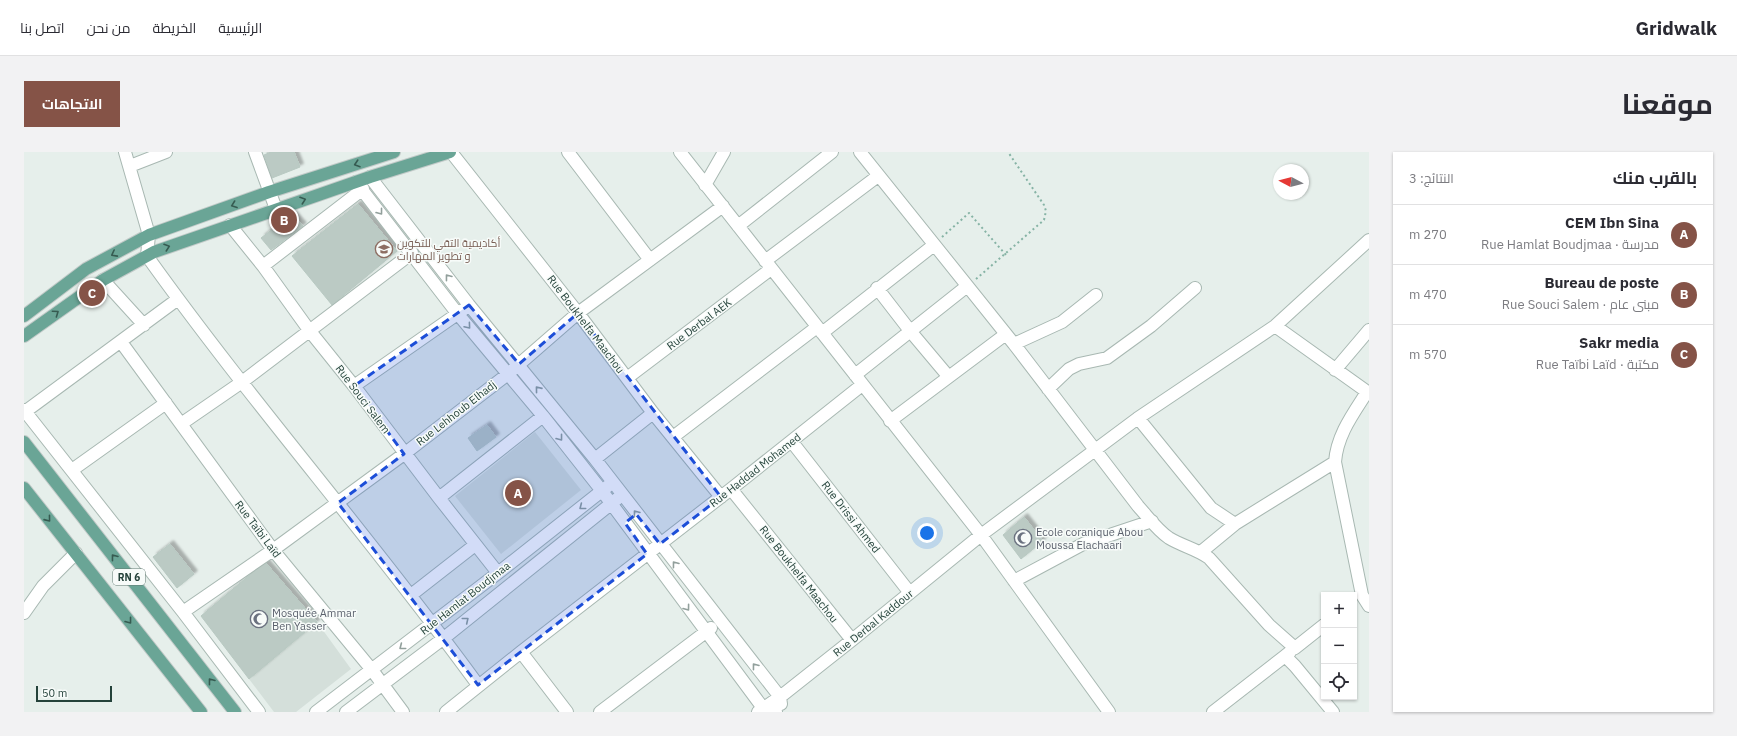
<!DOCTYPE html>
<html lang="ar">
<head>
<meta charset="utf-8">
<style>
  :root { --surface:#fff; --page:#f2f2f3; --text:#2b2b33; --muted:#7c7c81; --line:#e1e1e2; --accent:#855347 }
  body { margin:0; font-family:"IBM Plex Sans",Cairo,sans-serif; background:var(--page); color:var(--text); direction:rtl }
  .controls { position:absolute; right:12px; bottom:12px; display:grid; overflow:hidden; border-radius:0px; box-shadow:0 1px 3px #0004 }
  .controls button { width:36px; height:36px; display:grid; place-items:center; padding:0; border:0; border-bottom:1px solid var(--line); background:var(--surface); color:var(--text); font:20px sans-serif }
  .compass { position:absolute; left:1249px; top:12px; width:36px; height:36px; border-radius:50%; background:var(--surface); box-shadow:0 1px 3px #0004; rotate:277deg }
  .scale { position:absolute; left:12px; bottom:10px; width:76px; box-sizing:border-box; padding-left:4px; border:2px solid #24423a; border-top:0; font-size:11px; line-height:14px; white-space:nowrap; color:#24423a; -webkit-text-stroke:3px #f7fbf9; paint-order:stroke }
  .you { position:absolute; left:903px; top:381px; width:14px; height:14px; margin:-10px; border:3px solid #fff; border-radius:50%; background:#1a73e8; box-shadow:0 0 0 6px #1a73e833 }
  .badge { display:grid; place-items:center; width:26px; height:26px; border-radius:50%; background:var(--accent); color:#fff; font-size:13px; font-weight:700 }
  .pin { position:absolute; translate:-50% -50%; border:2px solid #fff; box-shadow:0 1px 4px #0006 }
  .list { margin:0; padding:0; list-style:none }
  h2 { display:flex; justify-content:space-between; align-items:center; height:52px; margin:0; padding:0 16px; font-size:17px }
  h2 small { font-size:13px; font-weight:400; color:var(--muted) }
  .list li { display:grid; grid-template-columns:26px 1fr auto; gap:12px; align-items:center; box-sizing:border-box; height:60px; padding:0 16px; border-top:1px solid var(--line) }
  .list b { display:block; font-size:15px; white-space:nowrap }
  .list p { margin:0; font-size:13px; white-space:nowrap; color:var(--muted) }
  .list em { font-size:13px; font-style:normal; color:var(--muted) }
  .icon { flex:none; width:22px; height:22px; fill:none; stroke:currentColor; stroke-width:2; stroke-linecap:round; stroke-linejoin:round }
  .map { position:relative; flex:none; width:1345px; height:560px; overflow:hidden; direction:ltr; border-radius:0px }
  header { display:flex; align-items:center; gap:24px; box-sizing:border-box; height:56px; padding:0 20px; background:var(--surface); border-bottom:1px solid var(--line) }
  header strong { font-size:19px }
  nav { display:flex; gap:22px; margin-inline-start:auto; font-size:14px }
  .intro { display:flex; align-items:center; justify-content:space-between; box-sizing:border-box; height:96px; padding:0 24px }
  h1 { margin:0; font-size:28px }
  .button { padding:10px 18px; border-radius:0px; background:var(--accent); color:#fff; font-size:14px; font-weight:700 }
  main { display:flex; gap:24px; padding:0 24px }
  aside { flex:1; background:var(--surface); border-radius:0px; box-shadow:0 1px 3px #0004 }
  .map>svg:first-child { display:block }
  .built { fill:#d4dfda }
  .building { fill:#bbcac4; stroke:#b8c9c2; filter:url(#shadow) }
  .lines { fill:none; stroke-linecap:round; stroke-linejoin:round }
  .minor-casing { stroke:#a8b8b2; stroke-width:14 }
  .major-casing { stroke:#c2cac8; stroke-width:14 }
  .path { stroke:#86b3a5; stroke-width:2; stroke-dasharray:2 3; stroke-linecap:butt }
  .minor { stroke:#fff; stroke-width:12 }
  .major { stroke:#6aa596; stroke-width:12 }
  .oneway { stroke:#365b51 }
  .oneway2 { stroke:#92a09c }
  .marked { fill:#1d4ed8; fill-opacity:0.2; stroke:#1d4ed8; stroke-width:3; stroke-dasharray:8 5; stroke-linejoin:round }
  .labels { text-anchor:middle; stroke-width:3; stroke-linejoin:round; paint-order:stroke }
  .shield { fill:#f7fbf9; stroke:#637a73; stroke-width:1 }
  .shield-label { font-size:10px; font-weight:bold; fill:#24423a }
  .education-label { font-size:11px; fill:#785e54; stroke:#f7fbf9; text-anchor:start }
  .street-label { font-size:11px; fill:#24423a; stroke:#f7fbf9 }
  .worship-label { font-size:11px; fill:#5b616d; stroke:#f7fbf9; text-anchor:start }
</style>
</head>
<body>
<header>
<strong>Gridwalk</strong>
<nav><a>الرئيسية</a><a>الخريطة</a><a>من نحن</a><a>اتصل بنا</a></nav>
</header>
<div class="intro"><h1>موقعنا</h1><a class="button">الاتجاهات</a></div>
<main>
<aside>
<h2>بالقرب منك<small>النتائج: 3</small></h2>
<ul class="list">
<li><span class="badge">A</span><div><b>CEM Ibn Sina</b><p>مدرسة · Rue Hamlat Boudjmaa</p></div><em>270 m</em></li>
<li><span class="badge">B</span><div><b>Bureau de poste</b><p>مبنى عام · Rue Souci Salem</p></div><em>470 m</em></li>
<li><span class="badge">C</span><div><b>Sakr media</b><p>مكتبة · Rue Taïbi Laïd</p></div><em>570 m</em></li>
</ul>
</aside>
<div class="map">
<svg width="1345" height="560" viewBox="0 0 1345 560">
  <defs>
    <filter id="shadow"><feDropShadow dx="3.5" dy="-3.5" stdDeviation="1" flood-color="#0004"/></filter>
  </defs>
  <rect width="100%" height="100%" fill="#e6efeb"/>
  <path class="built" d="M511,280l46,58 -80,64 -46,-58z
    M293,470l34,47 -55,43h-22l-25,-33z"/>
  <path class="building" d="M247,0h23l6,15 -28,11 -8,-23z
    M334,52l39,47 -65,54 -40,-49z
    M268,62l11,12 -32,24 -10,-12z
    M463,273l9,12 -19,14 -9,-13z
    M1000,365l19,24 -22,18 -18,-24z
    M146,392l24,30 -17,14 -24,-31z
    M241,410l52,60 -68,57 -48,-63z"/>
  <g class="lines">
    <defs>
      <path id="minor" d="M101,0l24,83 -2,21c105,147 225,283 331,429
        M231,0l21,57
        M427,0l127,161 75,100 68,84
        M544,0l82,108
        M656,0l301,383 128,177
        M836,0l154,192 124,162c10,11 19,24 31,32 13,8 28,11 40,20l60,67 26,23 29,-23
        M106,14l36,-14
        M346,25l99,128 126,154 185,238 1,7
        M332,30l101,131 86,103 59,75 161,217 13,4
        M681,33l19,-33
        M206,73l33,41 46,64 45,56 85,112 59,75
        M714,74l94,-74
        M741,109l113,-85
        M239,114l100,-77
        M79,128l41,45
        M853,136l34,44 37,44
        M1251,174l94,67
        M798,181l112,-88
        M97,190l152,208 99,120 31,42
        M990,192l48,-22 34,-27
        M1311,218l34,-40
        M831,223l111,-88
        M603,226l144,-109
        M330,234l109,-76
        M1024,237l21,-20 10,-5 28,-6 44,-32 44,-38
        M1343,240c-14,22 -30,43 -32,70l27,133 7,11
        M0,258l159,202 76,100
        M2,259l152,-112
        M1114,266l73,90 24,16 -34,28
        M866,269l116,-87
        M157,272l61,-42 170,-129
        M649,285l144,-110
        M768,290l118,151
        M571,307l58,-46
        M48,318l94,-67
        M707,337l121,151
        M415,346l104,-82
        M1211,372l100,-62
        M990,429l69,-37 69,-23
        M387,443l64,-50
        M159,460l90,-62 131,-96 104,-80 70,-61 145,-107
        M0,461l19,-27 33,-33
        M497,500l46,60
        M1266,500l-5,4 10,10 38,46
        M292,560l182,-139 110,-87
        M322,560l98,-74 173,-139
        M422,560l75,-60 210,-163 131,-104
        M576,560l111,-84
        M734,560l22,-15 72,-57 129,-105 157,-117 137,-92 94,-86
        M1189,560l72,-56"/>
      <path id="major" d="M0,164l62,-47 63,-34 120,-43 125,-40
        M0,184l79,-56 51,-28 216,-75 80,-25
        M0,290l211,270
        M0,336l177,224"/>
    </defs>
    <use href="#minor" class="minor-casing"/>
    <use href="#major" class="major-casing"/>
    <path class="path" d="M918,85l27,-24 37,42
      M952,127l68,-59 2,-9 -2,-6 -36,-53"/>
    <use href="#minor" class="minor"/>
    <use href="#major" class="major"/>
  </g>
  <defs><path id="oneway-chevron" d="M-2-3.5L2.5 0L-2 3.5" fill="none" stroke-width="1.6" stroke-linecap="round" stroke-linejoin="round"/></defs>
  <g class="oneway">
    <use href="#oneway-chevron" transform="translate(333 12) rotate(162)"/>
    <use href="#oneway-chevron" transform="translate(279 48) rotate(-19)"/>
    <use href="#oneway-chevron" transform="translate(210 53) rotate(160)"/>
    <use href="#oneway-chevron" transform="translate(143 95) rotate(-19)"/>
    <use href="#oneway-chevron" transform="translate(90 102) rotate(152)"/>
    <use href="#oneway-chevron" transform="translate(32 161) rotate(-35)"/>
    <use href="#oneway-chevron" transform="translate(24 367) rotate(51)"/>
    <use href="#oneway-chevron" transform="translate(90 405) rotate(-128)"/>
    <use href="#oneway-chevron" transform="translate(105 469) rotate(52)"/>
    <use href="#oneway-chevron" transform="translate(187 529) rotate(-128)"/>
  </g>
  <g class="oneway2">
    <use href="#oneway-chevron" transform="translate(356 60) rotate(52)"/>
    <use href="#oneway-chevron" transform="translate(424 125) rotate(-128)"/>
    <use href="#oneway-chevron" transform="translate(444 174) rotate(50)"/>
    <use href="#oneway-chevron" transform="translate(514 237) rotate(-129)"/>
    <use href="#oneway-chevron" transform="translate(536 286) rotate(52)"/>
    <use href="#oneway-chevron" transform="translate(558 355) rotate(142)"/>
    <use href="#oneway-chevron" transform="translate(612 361) rotate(-128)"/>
    <use href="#oneway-chevron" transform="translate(651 412) rotate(-128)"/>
    <use href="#oneway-chevron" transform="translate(663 456) rotate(53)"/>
    <use href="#oneway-chevron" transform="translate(442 468) rotate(-39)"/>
    <use href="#oneway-chevron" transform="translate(378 495) rotate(142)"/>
    <use href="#oneway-chevron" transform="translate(731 514) rotate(-128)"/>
  </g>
  <path class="marked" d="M445,153l50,59 59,-51 143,184 -61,47 -24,-30 -11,9 22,31 -169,131 -140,-182 66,-49 -50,-68z"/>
  <defs>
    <symbol id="school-ring" viewBox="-11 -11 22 22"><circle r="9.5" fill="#f7fbf9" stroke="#8d6e63" stroke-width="1.5"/><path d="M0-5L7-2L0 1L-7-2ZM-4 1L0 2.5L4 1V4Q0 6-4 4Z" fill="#8d6e63"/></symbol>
    <symbol id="mosque-ring" viewBox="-11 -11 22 22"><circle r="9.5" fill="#f7fbf9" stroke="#6b7280" stroke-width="1.5"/><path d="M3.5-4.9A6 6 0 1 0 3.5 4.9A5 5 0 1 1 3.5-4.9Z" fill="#6b7280"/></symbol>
  </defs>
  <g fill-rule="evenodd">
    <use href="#school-ring" x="350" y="87" width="20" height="20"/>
    <use href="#mosque-ring" x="989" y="376" width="20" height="20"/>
    <use href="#mosque-ring" x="225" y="457" width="20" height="20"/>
  </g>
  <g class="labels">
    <rect class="shield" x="89" y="417" width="32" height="16" rx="3"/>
    <g class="shield-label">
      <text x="105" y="429">RN 6</text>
    </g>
    <g class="education-label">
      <text x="373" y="95">أكاديمية التقي للتكوين<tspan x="373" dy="13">و تطوير المهارات</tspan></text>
    </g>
    <g class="street-label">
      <text transform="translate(562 172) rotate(53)" y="4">Rue Boukhelfa Maachou</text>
      <text transform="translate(675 172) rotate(-37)" y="4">Rue Derbal AEK</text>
      <text transform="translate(339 247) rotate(53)" y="4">Rue Souci Salem</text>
      <text transform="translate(432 261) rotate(-38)" y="4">Rue Lehhoub Elhadj</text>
      <text transform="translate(731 318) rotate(-38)" y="4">Rue Haddad Mohamed</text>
      <text transform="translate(827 365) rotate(52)" y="4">Rue Drissi Ahmed</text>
      <text transform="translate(234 377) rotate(53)" y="4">Rue Taïbi Laïd</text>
      <text transform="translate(775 422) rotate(52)" y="4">Rue Boukhelfa Maachou</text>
      <text transform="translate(441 446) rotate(-38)" y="4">Rue Hamlat Boudjmaa</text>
      <text transform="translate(849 471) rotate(-39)" y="4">Rue Derbal Kaddour</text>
    </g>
    <g class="worship-label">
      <text x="1012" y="384">Ecole coranique Abou<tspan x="1012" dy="13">Moussa Elachaari</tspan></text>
      <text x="248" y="465">Mosquée Ammar<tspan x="248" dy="13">Ben Yasser</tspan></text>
    </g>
  </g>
</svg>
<div class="controls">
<button>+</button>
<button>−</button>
<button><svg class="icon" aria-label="locate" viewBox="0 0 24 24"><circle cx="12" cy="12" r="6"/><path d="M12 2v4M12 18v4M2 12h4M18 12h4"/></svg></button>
</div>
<svg class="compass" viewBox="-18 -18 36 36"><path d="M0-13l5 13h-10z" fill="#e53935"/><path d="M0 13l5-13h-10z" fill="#7c7c81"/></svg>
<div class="scale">50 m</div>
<div class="you"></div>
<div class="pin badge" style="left:494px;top:341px">A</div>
<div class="pin badge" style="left:260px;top:68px">B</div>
<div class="pin badge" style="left:68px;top:141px">C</div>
</div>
</main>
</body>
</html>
